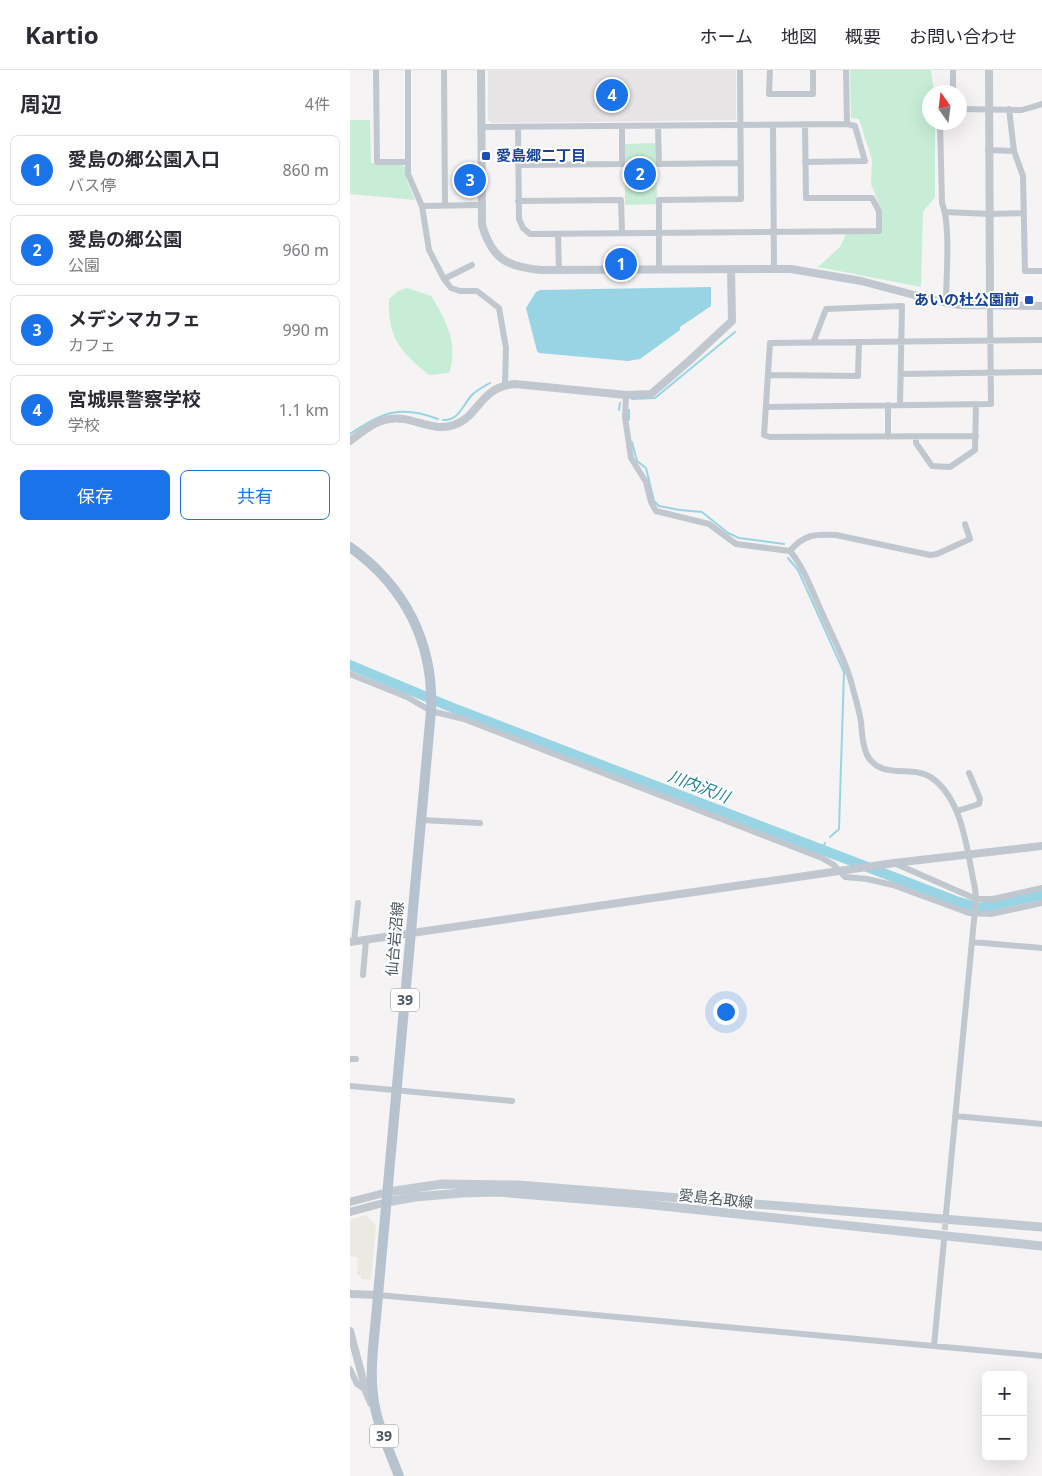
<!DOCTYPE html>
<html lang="ja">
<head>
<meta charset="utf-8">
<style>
  :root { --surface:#fff; --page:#f2f2f3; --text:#2b2b33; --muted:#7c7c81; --line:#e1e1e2; --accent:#1a73e8 }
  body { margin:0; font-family:"Noto Sans","Noto Sans JP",sans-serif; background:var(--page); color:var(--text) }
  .controls { position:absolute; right:15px; bottom:15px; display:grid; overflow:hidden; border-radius:8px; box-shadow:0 5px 20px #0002 }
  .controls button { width:45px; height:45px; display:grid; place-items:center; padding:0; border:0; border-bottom:1px solid var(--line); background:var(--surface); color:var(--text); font:25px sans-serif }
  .compass { position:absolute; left:572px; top:15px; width:45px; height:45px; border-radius:50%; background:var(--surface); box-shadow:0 5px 20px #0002; rotate:346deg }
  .you { position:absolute; left:375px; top:941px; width:18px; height:18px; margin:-12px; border:4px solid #fff; border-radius:50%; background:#1a73e8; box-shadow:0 0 0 8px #1a73e833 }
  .badge { display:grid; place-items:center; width:32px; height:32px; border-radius:50%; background:var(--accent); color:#fff; font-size:16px; font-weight:700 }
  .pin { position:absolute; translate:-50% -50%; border:2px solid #fff; box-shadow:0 1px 5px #0006 }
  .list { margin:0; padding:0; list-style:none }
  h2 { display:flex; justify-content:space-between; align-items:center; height:65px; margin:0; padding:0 20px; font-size:21px }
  h2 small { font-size:16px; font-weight:400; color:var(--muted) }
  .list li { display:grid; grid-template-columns:32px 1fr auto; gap:15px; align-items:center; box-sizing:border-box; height:70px; margin:0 10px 10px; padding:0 10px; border:1px solid var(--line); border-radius:8px }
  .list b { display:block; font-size:19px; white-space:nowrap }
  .list p { margin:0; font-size:16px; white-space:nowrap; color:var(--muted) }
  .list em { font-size:16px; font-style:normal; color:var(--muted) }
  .actions { display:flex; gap:10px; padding:15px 20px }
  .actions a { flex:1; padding:11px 0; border:1px solid var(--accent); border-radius:8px; text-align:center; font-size:18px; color:var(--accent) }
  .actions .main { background:var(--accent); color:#fff }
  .map { position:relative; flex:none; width:692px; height:1406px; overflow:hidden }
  header { display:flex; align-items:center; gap:30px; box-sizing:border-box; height:70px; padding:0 25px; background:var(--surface); border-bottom:1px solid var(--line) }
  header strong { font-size:24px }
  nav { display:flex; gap:28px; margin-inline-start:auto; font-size:18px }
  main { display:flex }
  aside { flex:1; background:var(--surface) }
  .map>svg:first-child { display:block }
  .commercial { fill:#eae9e2 }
  .education { fill:#e6e4e4 }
  .green { fill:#c7edd6 }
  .water { fill:#99d4e5 }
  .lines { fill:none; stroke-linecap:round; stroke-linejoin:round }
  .stream { stroke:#99d4e5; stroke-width:2 }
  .river { stroke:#99d4e5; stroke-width:10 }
  .minor-tunnel { stroke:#cbccce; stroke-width:6; stroke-dasharray:6 3; stroke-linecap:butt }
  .minor { stroke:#c0c7ce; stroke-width:6 }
  .tertiary { stroke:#c0c7ce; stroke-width:8 }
  .secondary { stroke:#c1c9d2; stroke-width:9 }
  .primary { stroke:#b6c2ce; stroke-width:10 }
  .transit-dot { fill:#1a4fb4; stroke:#fff; stroke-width:2 }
  .labels { text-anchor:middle; stroke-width:4; stroke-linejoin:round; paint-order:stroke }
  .shield { fill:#fff; stroke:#82898f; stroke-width:1 }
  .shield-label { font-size:14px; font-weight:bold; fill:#4c565f }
  .transit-label { font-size:15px; font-weight:bold; fill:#164399; stroke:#fff; text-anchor:start }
  .street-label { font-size:15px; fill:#4c565f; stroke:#fff }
  .water-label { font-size:16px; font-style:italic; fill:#1a7f9c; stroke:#fff }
</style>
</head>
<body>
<header>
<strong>Kartio</strong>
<nav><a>ホーム</a><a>地図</a><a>概要</a><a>お問い合わせ</a></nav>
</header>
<main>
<aside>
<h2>周辺<small>4件</small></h2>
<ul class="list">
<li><span class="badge">1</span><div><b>愛島の郷公園入口</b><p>バス停</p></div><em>860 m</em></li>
<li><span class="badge">2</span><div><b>愛島の郷公園</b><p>公園</p></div><em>960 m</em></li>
<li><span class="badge">3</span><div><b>メデシマカフェ</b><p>カフェ</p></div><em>990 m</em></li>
<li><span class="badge">4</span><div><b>宮城県警察学校</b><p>学校</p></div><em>1.1 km</em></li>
</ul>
<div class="actions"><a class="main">保存</a><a>共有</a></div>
</aside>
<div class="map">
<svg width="692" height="1406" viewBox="0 0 692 1406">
  <rect width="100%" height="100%" fill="#f5f3f3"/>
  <path class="commercial" d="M15,1145l11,10 -5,55 -10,-1v-4h-4l1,-18 -8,-1v-36z"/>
  <path class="education" d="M138,0h248v50l-244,3 -4,-3z"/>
  <path class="green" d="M500,0h81l3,22h-4v30l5,1v74l-12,15 -2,75 -103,-20 22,-20 6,-13 35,-1 1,-22 -11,-27 1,-24 -13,-41 -8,-1z
    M0,50h20l1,43 31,2 3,2 1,12 9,21 -65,-6z
    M306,73l1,61 -32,1v-61z
    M57,218l24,8c15,23 28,50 18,77l-20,2c-29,-24 -41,-36 -40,-76l9,-8z"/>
  <path class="water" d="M361,217v19l-31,21v3l-40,29 -12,2 -89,-8 -2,-2 -11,-43 10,-16 4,-2z"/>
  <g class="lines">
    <path class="stream" d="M282,329l23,-1 80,-66
      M269,340l1,-7
      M93,350c15,1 19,-13 28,-24 5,-6 12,-9 19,-13
      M279,350v-10
      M0,364c32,-21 49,-30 88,-15
      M282,372l5,19 9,7 8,33 5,5 21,4 22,2 26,21 11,5 45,6
      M438,488l10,12 46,102 -5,157 -9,8
      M472,779l3,-6"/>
    <path class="river" d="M0,595l108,45 498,191 24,7 62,-13"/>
    <path class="minor-tunnel" d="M594,1169l2,-23"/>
    <path class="minor" d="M26,0l1,92h31
      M58,0v104l14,32 7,44 15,29 7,9 9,3h17l22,17 7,40 -1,37
      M94,0l1,134
      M420,0l-1,24h44v-24
      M603,22v-22
      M610,39l62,1 20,-6
      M659,39l5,42 9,25 2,95h17
      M590,52l2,81c9,22 4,74 4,100
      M423,55l1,143
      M308,56l1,38 81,-1
      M131,57l366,-3
      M168,57l1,92 4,9 7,6 349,-3v-20l-7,-13h-66l-1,-73
      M638,80l26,1
      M455,92l60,-1 -10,-35 -8,-2 -1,-54
      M168,95l104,-1v-38
      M168,131l103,-1 1,32
      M72,136l59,-1
      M595,142l44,2 35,-1
      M208,164l1,36
      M309,199v-69l82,-1 -1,-129
      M94,209l28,-14
      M463,273l13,-34 76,-3 -2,98
      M551,304l141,-2
      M418,305l90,1 1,-34
      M276,325l-1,22 6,41 15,24 5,20 5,9 53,13 27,20 54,7c15,18 23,43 33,64 10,23 23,46 29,70 3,12 7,24 9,37 1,11 1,22 6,33 14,26 46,9 65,23 32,23 35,75 43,110l1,11 -30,315
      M538,335v32
      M416,337l225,-3 -1,-98
      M626,366l-206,1 -6,-2 6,-92 272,-3
      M566,367v6l16,23 18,1 25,-17 1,-45
      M440,481c14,-17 25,-17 46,-16l94,20 7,-1 33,-15 -5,-15
      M0,604l57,23 24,14 33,8 358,139 12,7 11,12 22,2 26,6 76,28 22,1 51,-11
      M607,741l22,-7 1,-5 -11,-26
      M71,750l59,3
      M544,793l82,36h17l49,-11
      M4,872l4,-39
      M622,872l70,6
      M13,905l3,-35
      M0,989h6
      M0,1016l162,15
      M605,1046l87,8
      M28,1225l664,61
      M584,1276l10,-106
      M0,1299l7,15 10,7"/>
    <path class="tertiary" d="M131,0l1,155c10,34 25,42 59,45l250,-1 70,12 72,19 27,5 82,1
      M639,0l1,236
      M0,371c12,-9 24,-20 40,-22 21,-4 42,14 64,6 26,-9 25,-38 61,-41l111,11 25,-1 38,-33 43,-40 -1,-52
      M0,872l544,-79 148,-17
      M0,1132l38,-10
      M0,1142l37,-10
      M0,1224l28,1
      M0,1261l16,60 5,12"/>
    <path class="secondary" d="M38,1122l54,-8 76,1 524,42
      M37,1132l28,-5 47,-4 35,-1 146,12 399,42"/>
    <path class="primary" d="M0,477c55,39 84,96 81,164l-53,584c-2,30 -9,71 -5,100 3,28 16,55 26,81"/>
  </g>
  <g class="transit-dot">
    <rect x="131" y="81" width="10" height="10" rx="2.5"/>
    <rect x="674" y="225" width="10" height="10" rx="2.5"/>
  </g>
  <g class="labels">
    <g class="shield">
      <rect x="41" y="918.5" width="28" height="23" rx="4"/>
      <rect x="20" y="1354.5" width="28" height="23" rx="4"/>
    </g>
    <g class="shield-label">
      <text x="55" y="935">39</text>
      <text x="34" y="1371">39</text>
    </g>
    <g class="transit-label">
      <text x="146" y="91">愛島郷二丁目</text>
      <text x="669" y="235" text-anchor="end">あいの杜公園前</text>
    </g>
    <g class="street-label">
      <text transform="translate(45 869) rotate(-85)" y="5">仙台岩沼線</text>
      <text transform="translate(366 1129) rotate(6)" y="5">愛島名取線</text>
    </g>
    <g class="water-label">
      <text transform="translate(349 716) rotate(21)" y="6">川内沢川</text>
    </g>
  </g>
</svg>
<div class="controls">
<button>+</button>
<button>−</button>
</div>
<svg class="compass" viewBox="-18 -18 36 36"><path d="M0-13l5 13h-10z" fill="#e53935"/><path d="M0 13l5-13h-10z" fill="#7c7c81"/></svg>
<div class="you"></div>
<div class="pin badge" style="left:271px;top:194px">1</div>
<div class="pin badge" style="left:290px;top:104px">2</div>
<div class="pin badge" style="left:120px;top:110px">3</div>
<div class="pin badge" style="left:262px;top:25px">4</div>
</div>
</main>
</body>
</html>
